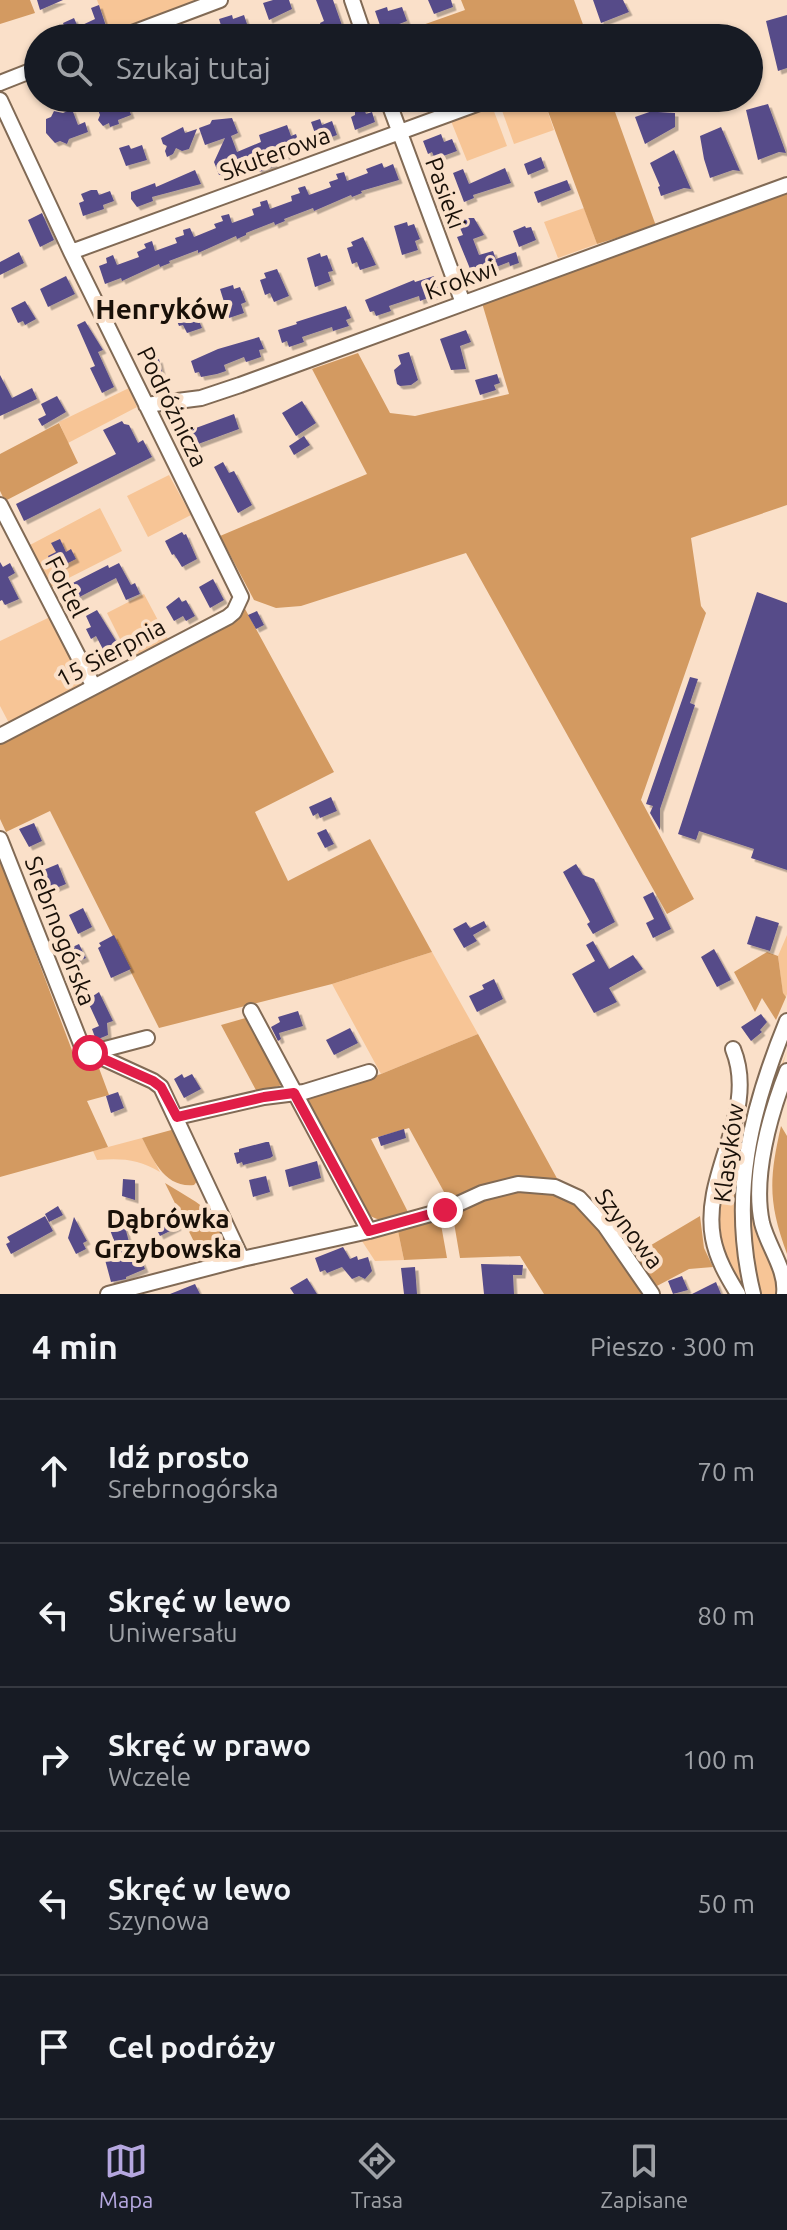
<!DOCTYPE html>
<html lang="pl">
<head>
<meta charset="utf-8">
<style>
  :root { --surface:#171b24; --page:#242831; --text:#f1f3f6; --muted:#9ea1a6; --line:#363941; --accent:#b5a7df }
  body { margin:0; font-family:Ubuntu,sans-serif; background:var(--page); color:var(--text) }
  .stop { position:absolute; width:24px; height:24px; margin:-18px; border:6px solid #e11d48; border-radius:50%; background:#fff }
  .stop.end { background:#e11d48; border-color:#fff; box-shadow:0 2px 8px #0008 }
  .list { margin:0; padding:0; list-style:none }
  h2 { display:flex; justify-content:space-between; align-items:center; height:104px; margin:0; padding:0 32px; font-size:34px }
  h2 small { font-size:26px; font-weight:400; color:var(--muted) }
  .list li { display:grid; grid-template-columns:52px 1fr auto; gap:24px; align-items:center; box-sizing:border-box; height:144px; padding:0 32px; border-top:2px solid var(--line) }
  .list b { display:block; font-size:30px; white-space:nowrap }
  .list p { margin:0; font-size:26px; white-space:nowrap; color:var(--muted) }
  .list em { font-size:26px; font-style:normal; color:var(--muted) }
  .icon { flex:none; width:44px; height:44px; fill:none; stroke:currentColor; stroke-width:2; stroke-linecap:round; stroke-linejoin:round }
  .map { position:relative; flex:none; width:787px; height:1294px; overflow:hidden }
  .search { position:absolute; background:var(--surface); box-shadow:0 2px 6px #0004; left:24px; right:24px; top:24px; height:88px; display:flex; align-items:center; gap:20px; box-sizing:border-box; padding:0 28px; border-radius:44px; color:var(--muted); font-size:30px }
  .sheet { height:824px; background:var(--surface) }
  nav { display:flex; justify-content:space-around; align-items:center; box-sizing:border-box; height:112px; border-top:2px solid var(--line); background:var(--surface); font-size:22px; color:var(--muted) }
  nav a { display:grid; justify-items:center; gap:4px }
  nav .on { color:var(--accent) }
  .map>svg:first-child { display:block }
  .green { fill:#f7c596 }
  .forest { fill:#d39a61 }
  .building { fill:#574b89; filter:url(#shadow) }
  .lines { fill:none; stroke-linecap:round; stroke-linejoin:round }
  .minor-casing { stroke:#816a55; stroke-width:18 }
  .minor { stroke:#fff; stroke-width:14 }
  .route { stroke:#e11d48; stroke-width:10 }
  .labels { text-anchor:middle; stroke-width:8; stroke-linejoin:round; paint-order:stroke }
  .street-label { font-size:24px; fill:#191008; stroke:#fae0c9 }
  .neighbourhood-label { font-size:26px; font-weight:bold; fill:#191008; stroke:#fae0c9 }
  .quarter-label { font-size:28px; font-weight:bold; fill:#191008; stroke:#fae0c9 }
</style>
</head>
<body>
<div class="map">
<svg width="787" height="1294" viewBox="0 0 787 1294">
  <defs>
    <filter id="shadow"><feDropShadow dx="3.5" dy="3.5" stdDeviation="0" flood-color="#0004"/></filter>
  </defs>
  <rect width="100%" height="100%" fill="#fae0c9"/>
  <path class="green" d="M97,0h101l-89,32z
    M517,98h26l11,32 -40,14 -14,-39z
    M492,106l15,40 -40,15 -16,-40z
    M584,208l13,36 -39,14 -14,-36z
    M129,388l8,19 -69,36 -9,-21z
    M169,475l22,40 -43,22 -21,-41z
    M100,508l22,43 -73,37 -21,-42z
    M144,594l25,47 -38,20 -24,-48z
    M50,617l35,69 -75,39 -10,-19v-65z
    M787,935v59l-1,3 -3,-3 -5,-38z
    M432,952l46,82 -97,40 -49,-90z
    M787,1051l-13,42 -19,92 -26,-6 -2,-4 12,-42 -4,27 21,-1 13,-61z
    M142,1138l18,34c-21,-13 -39,-14 -63,-12l-4,-9z
    M722,1183l33,9 25,89 -2,13h-34l-15,-24 -12,-41z
    M398,1231l6,29 -29,1 -15,-23z"/>
  <path class="forest" d="M0,0h30l5,13 -35,11z
    M461,0h113l14,38h-167l-4,-11 48,-17z
    M543,98h67l46,128 -59,18z
    M787,192v313l-96,33 10,68 5,7 -65,187 53,99 -27,15 -201,-361 -165,53 -25,2 -22,-8 -34,-64 147,-62 -55,-105 46,-16 32,60 25,3 94,-22 -27,-91z
    M59,423l19,40 -73,38 -5,-10v-37z
    M244,607l90,165 -79,40 33,69 82,-42 62,113 -100,32 -173,44 -109,-217 -44,21 -6,-13v-79z
    M0,859l73,194 11,6 12,1 13,35 -22,6 21,46 -108,30z
    M767,952l11,4 5,37 3,4 -10,23 -14,-22 -7,14 -21,-40z
    M249,1017l37,67 -29,8 -36,-67z
    M478,1034l81,148c-39,-9 -73,8 -110,19l-40,-73 -38,11 39,77c-22,4 -28,9 -47,-5l-55,-104 -2,-9 75,-24z
    M781,1126l6,10v118c-19,-52 -18,-75 -6,-128z
    M175,1129l23,51 -4,5c-30,3 -41,-26 -52,-47z
    M165,1183c25,16 69,35 63,71l-24,8z
    M517,1191c17,1 33,1 49,7 33,14 61,67 79,96h-101l-24,-38 -60,2 -8,-47 23,-10z
    M700,1216l4,32 9,19 -24,2 -34,18 -24,-30z
    M440,1219l7,39 -43,2 -6,-29z"/>
  <path class="building" d="M37,0h26l-23,10z
    M273,0h16l3,9 -23,11 -6,-17z
    M316,0h17l11,31 -19,7 -5,-15 4,-2z
    M428,0h23l2,7 -19,7z
    M593,0h30l6,12 -28,11z
    M99,5l10,30 -13,1 -2,-5 -25,7 -6,-15 11,-5 4,9 17,-8 -4,-11z
    M387,7l1,4 14,-4 5,14 -13,5 1,4 -12,4 -8,-23z
    M232,15l1,4 11,-4 4,12 -24,8 -5,-16z
    M787,15v53l-9,3 -12,-50z
    M275,24l3,8 -17,6h-22z
    M737,29l3,9h-25l-1,-1z
    M111,102l1,5 15,-3 4,11 -13,5 1,4 -9,3 -1,-4 -6,3 -5,-6 2,-5 -3,-8z
    M355,104l6,5 3,-1 2,6 6,-2 3,10 -20,8 -4,-13 4,-2z
    M768,104l18,49 -7,-1 -21,8 -12,-50z
    M72,109l6,16 7,-3 3,10 -19,7 -2,5 -7,-3 -5,2 -9,-10v-14l5,-2 3,-6 9,2z
    M658,109v3l17,1v14l-30,17 -10,-27z
    M232,118l6,15 -7,3 6,16 24,-10 -2,-7 28,-10 4,11 5,-2 3,9 -5,2 3,7 -24,9 2,5 -16,6 -3,-7 -19,7 -18,3 -5,-13 11,-24 -20,7 -6,-17 11,-4 2,-4z
    M320,119l2,6 10,-4 5,14 -19,7 -7,-20z
    M183,127l2,6 12,-4 -8,20 -7,2 -6,-3 -3,6 -6,3 -2,-6 2,-5 -4,-2 -2,-6z
    M721,127l19,44 -7,-1 -23,8 -6,-19 -4,-23z
    M441,134l3,8 8,-3 5,12 -22,8 -3,-7 -4,2 -5,-13z
    M129,145l2,4 11,-4 5,15 -21,6 -7,-18z
    M674,150l17,39 -7,-1 -23,8 -3,-9 2,-1 -10,-23z
    M541,157l4,11 -17,7 -4,-11z
    M382,163l2,5 9,-4 6,16 -38,11 1,2 -10,4 -1,-2 -37,16 -1,-3 -29,11 1,2 -10,4 -1,-3 -28,11v2l-9,4 -1,-3 -38,17v-3l-29,11 1,2 -10,4 -1,-3 -37,17 -1,-3 -16,6 -6,-18 8,-3 -1,-5 7,-3 4,10 22,-8 -2,-5 9,-4 -2,-4 8,-3 3,10 22,-8 -2,-5 9,-3 -1,-5 7,-2 4,9 22,-9 -2,-4 9,-3 -2,-5 8,-2 3,9 22,-8 -2,-6 9,-3 -1,-4 7,-2 3,9 22,-8 -1,-5 9,-3 -2,-5 7,-2 4,9 22,-8 -2,-5 9,-3 -2,-5 8,-2 3,9 21,-8 -2,-4z
    M505,168l6,15 -38,12 1,3 -10,4 -11,-29 10,-4 6,15z
    M195,170l6,14 -49,13 1,4 -16,6 -6,-8v-7l24,-9 1,4z
    M567,180l4,10 -33,13 -4,-11z
    M91,190h6l2,5 11,-4 4,10 -11,4 1,4 -21,7 -4,-13 5,-2 -3,-7z
    M42,213l12,27 -14,7 -12,-27z
    M467,218h7l10,17 -11,4 6,16 14,-4 3,8 20,-7 3,11 -9,3 -1,-4 -18,7 1,2 -19,5 -16,-39 6,-2 -5,-12z
    M407,222l1,4 6,-2 6,15 -5,2 3,9 -16,5 -8,-29z
    M525,226l1,2 5,-1 5,13 -17,7 -6,-16z
    M363,237l13,28 -16,5 -3,-8 -5,2 -5,-16 6,-2 -2,-4z
    M19,252l5,11 -24,12v-13z
    M320,253l1,4 6,-2 6,16 -5,1 3,9 -16,6 -8,-29z
    M277,269l12,27 -15,6 -4,-9 -5,2 -5,-15 6,-2 -2,-5z
    M66,276l9,18 -27,13 -8,-18z
    M434,276l4,12 -4,1 2,6 -16,6 -1,-5 -30,10 2,5 -15,5 -2,-5 -4,1 -5,-12 49,-20 1,2z
    M233,285l1,4 6,-2 6,15 -5,2 3,9 -15,5 -9,-29z
    M190,300l12,28 -15,5 -4,-8 -4,1 -6,-15 6,-2 -2,-4z
    M25,301l11,18 -11,6 -2,-4 -5,2 -7,-15z
    M346,306l5,12 -5,2 3,6 -16,5 -1,-4 -30,10 2,5 -15,5 -2,-6 -5,2 -4,-13 19,-6 -1,-2z
    M85,321l18,29 -5,2 16,35 -12,6 -12,-25 5,-2 -18,-41z
    M466,330l5,12 -11,4 6,23 -15,1 -11,-31z
    M259,337l5,12 -5,1 2,7 -15,5 -2,-5 -20,8 2,6 -9,3 -16,3 -2,-5 -4,1 -4,-12 27,-12z
    M409,352l9,28 -7,5 -11,1 -3,-2 -3,-14 7,-6 -3,-9z
    M159,359l4,17 -13,6 -7,-15z
    M497,374l3,9 -6,2 2,5 -16,5 -5,-15z
    M0,375l12,23 20,-10 5,11 -37,17z
    M57,396l9,16 -24,14 -4,-7 8,-4 -5,-11z
    M302,401l14,22 -20,13 -14,-23z
    M234,414l5,15 -49,18 -5,-15z
    M122,421l2,3 5,1 9,18 5,-3 9,17 -128,64 -8,-17 100,-50 -13,-24z
    M304,436l6,9 -16,10 -5,-9z
    M223,462l6,11 5,-2 18,34 -14,8 -24,-46z
    M182,532l2,3 2,-1 11,25 -15,8 -8,-13 -2,1 -7,-14z
    M60,539l6,13 5,-3 5,10 -22,11 -6,-14 8,-4 -5,-9z
    M0,562l3,5 7,-4 5,10 -7,4 11,22 -14,6 -3,-5 -2,1z
    M119,563l12,22 4,-2 5,11 -14,6 -10,-22 -50,26 -7,-14 49,-25 1,3z
    M213,579l11,21 -14,8 -11,-21z
    M757,592l30,11v267l-36,-12 3,-9 -55,-18 -3,9 -18,-6z
    M179,597l3,5 4,-2 9,16 -9,5 -3,-5 -9,5 -8,-14z
    M97,610l21,34 -5,3 1,3 -8,5 -10,-19 -5,3 -5,-10 5,-2 -5,-11z
    M257,611l7,14 -8,4 -8,-14z
    M690,677l8,2 -8,24 5,2 -35,104v21l-10,-17 3,-7 -7,-2z
    M331,797l6,14 -17,7 -2,-5 -5,3 -4,-9z
    M34,823l8,18 -13,6 -10,-18z
    M326,829l8,15 -9,4 -8,-15z
    M58,864l8,20 -22,9 -8,-20z
    M576,864l7,11 11,4 21,43 -22,12 -6,-10 3,-2 -27,-50z
    M653,892l18,37 -18,9 -7,-15 8,-4 -11,-22z
    M83,908l9,19 -14,7 -9,-19z
    M756,916l23,7 -9,28 -23,-7z
    M484,921l3,6 -14,8 4,6 -13,7 -11,-19 13,-7 4,6z
    M114,935l17,34 -20,9 -13,-30 3,-2 -2,-3z
    M593,941l16,28 24,-14 10,14 -34,19 8,14 -23,11 -22,-39 23,-13 -9,-16z
    M79,944l7,14 -13,6 -7,-14z
    M714,949l17,31 -14,7 -16,-30z
    M494,979l9,20 -26,13 -8,-16 15,-7 -2,-4z
    M99,992l14,29 -6,2 1,12 -12,5 -4,-11 7,-3 -12,-26z
    M298,1011l5,15 -24,7 2,6 -3,2 -7,-14 9,-5 -2,-5z
    M761,1014l6,8 -7,8 2,2 -11,9 -10,-14z
    M350,1028l8,15 -24,12 -8,-15z
    M182,1074l2,4 8,-4 9,15 -17,9 -10,-19z
    M118,1092l6,16 -13,5 -5,-17z
    M404,1129l2,9 -25,8 -3,-9z
    M266,1142h3l4,14 -3,2 -27,7 -1,-3 -5,2 -3,-11 5,-1v-3z
    M317,1161l4,17 -32,9 -4,-17z
    M266,1176l4,16 -17,5 -4,-17z
    M123,1179l12,1v20l-13,-4z
    M58,1206l5,9 -14,7 -4,-8z
    M172,1214l6,13 -18,9 -6,-12z
    M122,1215l7,27 4,-2 12,29 -19,8v2l-15,3 -7,-26 14,-5 -8,-21 4,-1 -4,-9z
    M45,1216l8,15 -42,23 -5,-10 4,-2 -3,-5z
    M74,1217l13,24 -4,2 3,6 -10,5 -8,-16z
    M343,1247l7,12 7,-3 1,4 10,-3 4,14 -7,8 -6,-3 -7,3 -10,-12 -15,6 -2,-3 -5,2 -5,-14z
    M481,1264l42,1 -1,10h-9l1,19h-30z
    M415,1267l2,27h-13l-3,-26z
    M682,1276l6,14 -15,4 -5,-13z
    M307,1278l10,16h-23l-4,-6z
    M716,1282l5,12h-29z
    M195,1284l5,10h-30z"/>
  <g class="lines">
    <defs>
      <path id="minor" d="M352,0l13,38
        M119,38l101,-38
        M0,83l38,-15
        M387,98l76,205
        M0,100l71,152 170,345 -7,15 -6,5 -228,119
        M71,252l422,-154
        M146,405l55,-7 39,-13 547,-200
        M0,505l94,182
        M0,839l83,210 70,32 8,6 81,172
        M251,1011l118,220
        M733,1049c26,64 -32,124 -20,189 4,21 14,38 25,56
        M90,1053l57,-15
        M177,1117l87,-20 40,-5 65,-20
        M108,1294l134,-35 127,-28 76,-21 37,-17 36,-9 37,3 24,11 26,28 47,68
        M753,1294c-24,-97 -3,-183 34,-273
        M784,1294c3,-24 -16,-47 -22,-71 -10,-46 8,-109 25,-152"/>
    </defs>
    <use href="#minor" class="minor-casing"/>
    <use href="#minor" class="minor"/>
  </g>
  <g class="lines">
    <path class="route" d="M90,1053l63,28 8,6 16,30 87,-20 30,-4 75,138 76,-21"/>
  </g>
  <g class="labels">
    <g class="street-label">
      <text transform="translate(275 154) rotate(-20)" y="8">Skuterowa</text>
      <text transform="translate(445 193) rotate(70)" y="8">Pasieki</text>
      <text transform="translate(461 280) rotate(-20)" y="8">Krokwi</text>
      <text transform="translate(172 407) rotate(64)" y="8">Podróżnicza</text>
      <text transform="translate(66 587) rotate(63)" y="8">Fortel</text>
      <text transform="translate(111 653) rotate(-28)" y="8">15 Sierpnia</text>
      <text transform="translate(60 931) rotate(69)" y="8">Srebrnogórska</text>
      <text transform="translate(729 1153) rotate(-82)" y="8">Klasyków</text>
      <text transform="translate(629 1229) rotate(52)" y="8">Szynowa</text>
    </g>
    <g class="neighbourhood-label">
      <text x="168" y="1228">Dąbrówka<tspan x="168" dy="30">Grzybowska</tspan></text>
    </g>
    <g class="quarter-label">
      <text x="162" y="319">Henryków</text>
    </g>
  </g>
</svg>
<div class="stop" style="left:90px;top:1053px"></div>
<div class="stop end" style="left:445px;top:1210px"></div>
<div class="search"><svg class="icon" aria-label="search" viewBox="0 0 24 24"><circle cx="10" cy="10" r="6"/><path d="M15 15l6 6"/></svg>Szukaj tutaj</div>
</div>
<section class="sheet">
<h2>4 min<small>Pieszo · 300 m</small></h2>
<ul class="list">
<li><svg class="icon" aria-label="ahead" viewBox="0 0 24 24"><path d="M12 20V5M6 11l6-6 6 6"/></svg><div><b>Idź prosto</b><p>Srebrnogórska</p></div><em>70 m</em></li>
<li><svg class="icon" aria-label="left" viewBox="0 0 24 24"><path d="M17 20v-9H6M10 6l-5 5 5 5"/></svg><div><b>Skręć w lewo</b><p>Uniwersału</p></div><em>80 m</em></li>
<li><svg class="icon" aria-label="right" viewBox="0 0 24 24"><path d="M7 20v-9h11M14 6l5 5-5 5"/></svg><div><b>Skręć w prawo</b><p>Wczele</p></div><em>100 m</em></li>
<li><svg class="icon" aria-label="left" viewBox="0 0 24 24"><path d="M17 20v-9H6M10 6l-5 5 5 5"/></svg><div><b>Skręć w lewo</b><p>Szynowa</p></div><em>50 m</em></li>
<li><svg class="icon" aria-label="arrive" viewBox="0 0 24 24"><path d="M6 21V4h12l-3 4 3 4H6"/></svg><div><b>Cel podróży</b></div></li>
</ul>
</section>
<nav>
<a class="on"><svg class="icon" aria-label="map" viewBox="0 0 24 24"><path d="M3 6l6-2 6 2 6-2v14l-6 2-6-2-6 2zM9 4v14M15 6v14"/></svg>Mapa</a>
<a><svg class="icon" aria-label="directions" viewBox="0 0 24 24"><path d="M12 3l9 9-9 9-9-9zM9 14v-3h6M13 9l2 2-2 2"/></svg>Trasa</a>
<a><svg class="icon" aria-label="saved" viewBox="0 0 24 24"><path d="M7 4h10v16l-5-4-5 4z"/></svg>Zapisane</a>
</nav>
</body>
</html>
